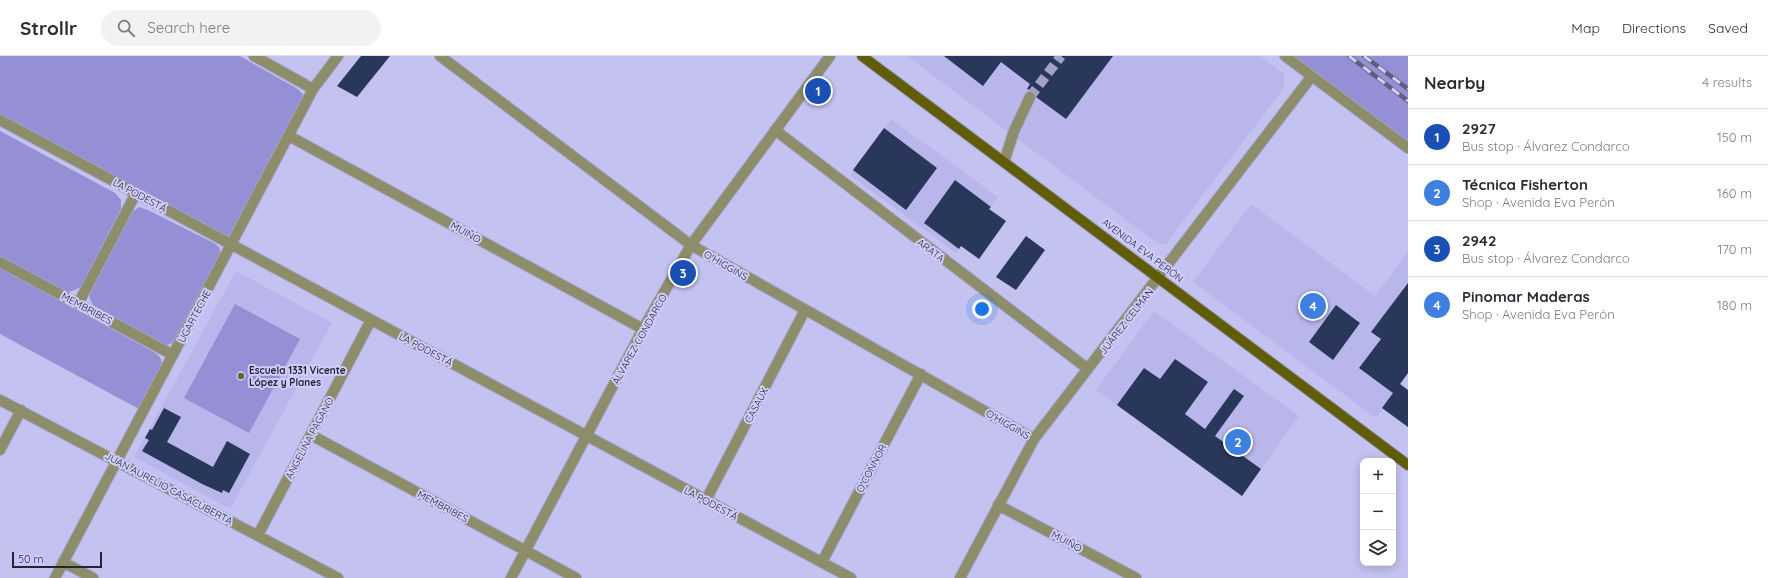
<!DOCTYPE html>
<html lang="en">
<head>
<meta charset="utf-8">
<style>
  :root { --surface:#fff; --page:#f2f2f3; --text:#2b2b33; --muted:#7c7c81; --line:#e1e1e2; --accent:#ea580c }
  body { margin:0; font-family:Quicksand,sans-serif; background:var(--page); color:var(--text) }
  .controls { position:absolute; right:12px; bottom:12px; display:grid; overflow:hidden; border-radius:8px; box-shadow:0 2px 10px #0003 }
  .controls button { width:36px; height:36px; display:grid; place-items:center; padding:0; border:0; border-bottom:1px solid var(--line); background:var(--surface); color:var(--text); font:20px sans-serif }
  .scale { position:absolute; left:12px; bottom:10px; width:90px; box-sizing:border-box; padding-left:4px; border:2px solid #252436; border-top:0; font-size:11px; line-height:14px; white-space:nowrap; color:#252436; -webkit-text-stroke:3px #d0cefe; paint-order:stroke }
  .you { position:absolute; left:982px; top:253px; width:14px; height:14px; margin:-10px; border:3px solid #fff; border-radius:50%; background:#1a73e8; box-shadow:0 0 0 6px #1a73e833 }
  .badge { display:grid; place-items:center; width:26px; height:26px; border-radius:50%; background:var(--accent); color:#fff; font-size:13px; font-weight:700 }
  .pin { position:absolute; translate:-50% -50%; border:2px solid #fff; box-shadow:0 1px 4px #0006 }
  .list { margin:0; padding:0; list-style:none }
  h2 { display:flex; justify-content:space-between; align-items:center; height:52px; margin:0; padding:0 16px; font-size:17px }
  h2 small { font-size:13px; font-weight:400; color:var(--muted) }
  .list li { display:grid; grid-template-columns:26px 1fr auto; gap:12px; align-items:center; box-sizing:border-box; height:56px; padding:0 16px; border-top:1px solid var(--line) }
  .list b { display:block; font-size:15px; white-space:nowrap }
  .list p { margin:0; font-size:13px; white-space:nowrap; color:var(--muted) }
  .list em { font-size:13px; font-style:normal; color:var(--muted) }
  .icon { flex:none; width:22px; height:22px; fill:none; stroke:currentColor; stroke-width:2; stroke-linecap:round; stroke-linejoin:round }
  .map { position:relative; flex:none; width:1408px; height:522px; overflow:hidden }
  header { display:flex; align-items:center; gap:24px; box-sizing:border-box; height:56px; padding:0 20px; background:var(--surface); border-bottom:1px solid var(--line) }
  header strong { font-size:19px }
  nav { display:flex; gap:22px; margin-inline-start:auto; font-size:14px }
  .search { width:280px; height:36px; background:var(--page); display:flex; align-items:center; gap:10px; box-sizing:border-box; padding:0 14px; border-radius:22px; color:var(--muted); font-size:15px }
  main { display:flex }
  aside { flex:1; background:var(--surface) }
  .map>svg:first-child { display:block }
  .built { fill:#b8b6eb }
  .green { fill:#9590d5 }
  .building { fill:#29375a }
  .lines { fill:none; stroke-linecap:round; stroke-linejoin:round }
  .minor-tunnel { stroke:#a3a2cb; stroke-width:10; stroke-dasharray:10 5; stroke-linecap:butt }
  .minor-casing { stroke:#a3a2cb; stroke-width:12 }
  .major-casing { stroke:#a3a2cb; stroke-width:12 }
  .minor { stroke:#8e8d69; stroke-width:10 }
  .major { stroke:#605c07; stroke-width:10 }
  .rail-casing { stroke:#5f5e7b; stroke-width:4.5 }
  .rail { stroke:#d0cefe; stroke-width:3; stroke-dasharray:9; stroke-linecap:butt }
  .poi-dot { fill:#676532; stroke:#d0cefe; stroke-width:1.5 }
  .labels { text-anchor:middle; stroke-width:4; stroke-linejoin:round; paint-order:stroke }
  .street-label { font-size:10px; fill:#252436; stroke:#d0cefe }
  .poi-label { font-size:10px; font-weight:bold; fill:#252436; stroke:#d0cefe; text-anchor:start }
</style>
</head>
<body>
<header>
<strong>Strollr</strong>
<div class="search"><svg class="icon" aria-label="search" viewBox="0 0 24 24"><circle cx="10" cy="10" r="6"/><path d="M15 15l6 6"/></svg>Search here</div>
<nav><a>Map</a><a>Directions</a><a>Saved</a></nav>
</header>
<main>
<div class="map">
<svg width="1408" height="522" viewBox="0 0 1408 522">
  <rect width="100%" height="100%" fill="#c3c2f0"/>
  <path class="built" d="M907,0h353l24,18v14l-118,156h-8z
    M891,63l107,78 -42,56 -106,-78z
    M1251,148l124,92 33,-44v31l-14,18 14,10v62l-32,45 -183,-136z
    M236,215l96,52 -102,186 -96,-52z
    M1154,255l145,105 -57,80 -146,-106z"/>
  <path class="green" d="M0,0h240l56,32 6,5 2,5 -73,136 -4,3 -227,-122z
    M1286,0h122v92z
    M0,75l115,62 6,7v9l-40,78 -14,6 -67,-36z
    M139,151l9,3 66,33 5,4 2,7 -47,88 -6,3h-6l-68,-37 -4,-9 -1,-7 41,-78z
    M0,212l154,84 6,5 2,6 -23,46 -139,-75z
    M235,248l65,35 -51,94 -65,-35z"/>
  <path class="building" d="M361,0h29l-33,41 -20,-11z
    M944,0h169l-47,63 -30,-22 -3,-6 -6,-2 3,-5 -29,-22 -18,24z
    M884,72l53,40 -31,42 -53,-40z
    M955,124l36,27 -2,2 17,12 -27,38 -18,-13 -2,3 -35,-26z
    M1026,180l19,14 -29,40 -20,-13z
    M1408,227v90l-8,11 8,6v37l-26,-19 11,-15 -34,-25 22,-29 -10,-7z
    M1336,249l24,18 -27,37 -24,-18z
    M1175,303l33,23 -23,32 20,15 29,-40 10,7 -29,40 46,33 -19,27 -125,-91 27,-37 16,11z
    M164,352l17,9 -14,25 46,25 14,-26 23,13 -21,39 -6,-3 -1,3 -20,-9 -60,-33 7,-11 -4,-2 5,-9 2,1z"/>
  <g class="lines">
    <path class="minor-tunnel" d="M1030,41l31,-41"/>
    <defs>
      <path id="minor" d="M254,0l59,33
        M440,0l251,189 343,194
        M1285,0l123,92
        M0,64l851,458
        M775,74l313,239
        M289,80l354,193
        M1004,106l10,-31 16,-34
        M0,206l173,93
        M78,248l58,-111
        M0,344l338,178
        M311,379l265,143
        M0,394l21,-40
        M706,444l99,-190
        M998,449l138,73
        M258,479l113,-215
        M63,506l30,16
        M822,506l99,-188
        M55,522l258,-489 25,-33
        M511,522l132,-249 48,-84 139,-189
        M960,522l74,-139 278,-363"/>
      <path id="major" d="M862,0l546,409"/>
    </defs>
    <use href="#minor" class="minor-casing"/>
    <use href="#major" class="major-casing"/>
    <use href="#minor" class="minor"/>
    <use href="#major" class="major"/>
    <defs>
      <path id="rail" d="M1349,0l59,45
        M1364,0l44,33"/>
    </defs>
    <use href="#rail" class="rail-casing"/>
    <use href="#rail" class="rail"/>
  </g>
  <circle class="poi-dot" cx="241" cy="320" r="4"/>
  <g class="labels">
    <g class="street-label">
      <text transform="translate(140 139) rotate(28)" y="4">LA PODESTÁ</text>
      <text transform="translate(466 176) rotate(29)" y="4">MUIÑO</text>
      <text transform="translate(931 194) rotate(37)" y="4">ARATA</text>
      <text transform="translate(1143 194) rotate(37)" y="4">AVENIDA EVA PERÓN</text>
      <text transform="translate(726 209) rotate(30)" y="4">O'HIGGINS</text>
      <text transform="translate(87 252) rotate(28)" y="4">MEMBRIBES</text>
      <text transform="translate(194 260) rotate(-62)" y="4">UGARTECHE</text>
      <text transform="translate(1126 265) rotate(-52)" y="4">JUÁREZ CELMAN</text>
      <text transform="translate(639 283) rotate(-61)" y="4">ÁLVAREZ CONDARCO</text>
      <text transform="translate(426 293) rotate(28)" y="4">LA PODESTÁ</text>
      <text transform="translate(756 349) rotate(-62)" y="4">CASAUX</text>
      <text transform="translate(1008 368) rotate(30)" y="4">O'HIGGINS</text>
      <text transform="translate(309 382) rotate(-62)" y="4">ANGELINA PAGANO</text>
      <text transform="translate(871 412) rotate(-62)" y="4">O'CONNOR</text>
      <text transform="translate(169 432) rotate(28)" y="4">JUAN AURELIO CASACUBERTA</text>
      <text transform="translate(711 447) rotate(28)" y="4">LA PODESTÁ</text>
      <text transform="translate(443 450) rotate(28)" y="4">MEMBRIBES</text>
      <text transform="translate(1067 485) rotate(28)" y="4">MUIÑO</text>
    </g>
    <g class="poi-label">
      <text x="249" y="318">Escuela 1331 Vicente<tspan x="249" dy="12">López y Planes</tspan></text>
    </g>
  </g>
</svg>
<div class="controls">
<button>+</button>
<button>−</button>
<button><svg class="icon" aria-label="layers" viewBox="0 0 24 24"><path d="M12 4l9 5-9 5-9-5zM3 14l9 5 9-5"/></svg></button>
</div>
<div class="scale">50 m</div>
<div class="you"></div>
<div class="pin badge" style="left:818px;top:35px;background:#1a4fb4">1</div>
<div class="pin badge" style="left:1238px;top:386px;background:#3f7fe0">2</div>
<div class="pin badge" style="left:683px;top:217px;background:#1a4fb4">3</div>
<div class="pin badge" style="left:1313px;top:250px;background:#3f7fe0">4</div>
</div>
<aside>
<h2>Nearby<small>4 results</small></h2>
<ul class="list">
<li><span class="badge" style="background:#1a4fb4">1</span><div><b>2927</b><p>Bus stop · Álvarez Condarco</p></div><em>150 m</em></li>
<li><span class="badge" style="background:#3f7fe0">2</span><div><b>Técnica Fisherton</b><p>Shop · Avenida Eva Perón</p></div><em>160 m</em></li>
<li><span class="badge" style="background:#1a4fb4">3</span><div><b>2942</b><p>Bus stop · Álvarez Condarco</p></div><em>170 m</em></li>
<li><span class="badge" style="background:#3f7fe0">4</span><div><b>Pinomar Maderas</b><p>Shop · Avenida Eva Perón</p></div><em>180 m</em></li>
</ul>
</aside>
</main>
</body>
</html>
